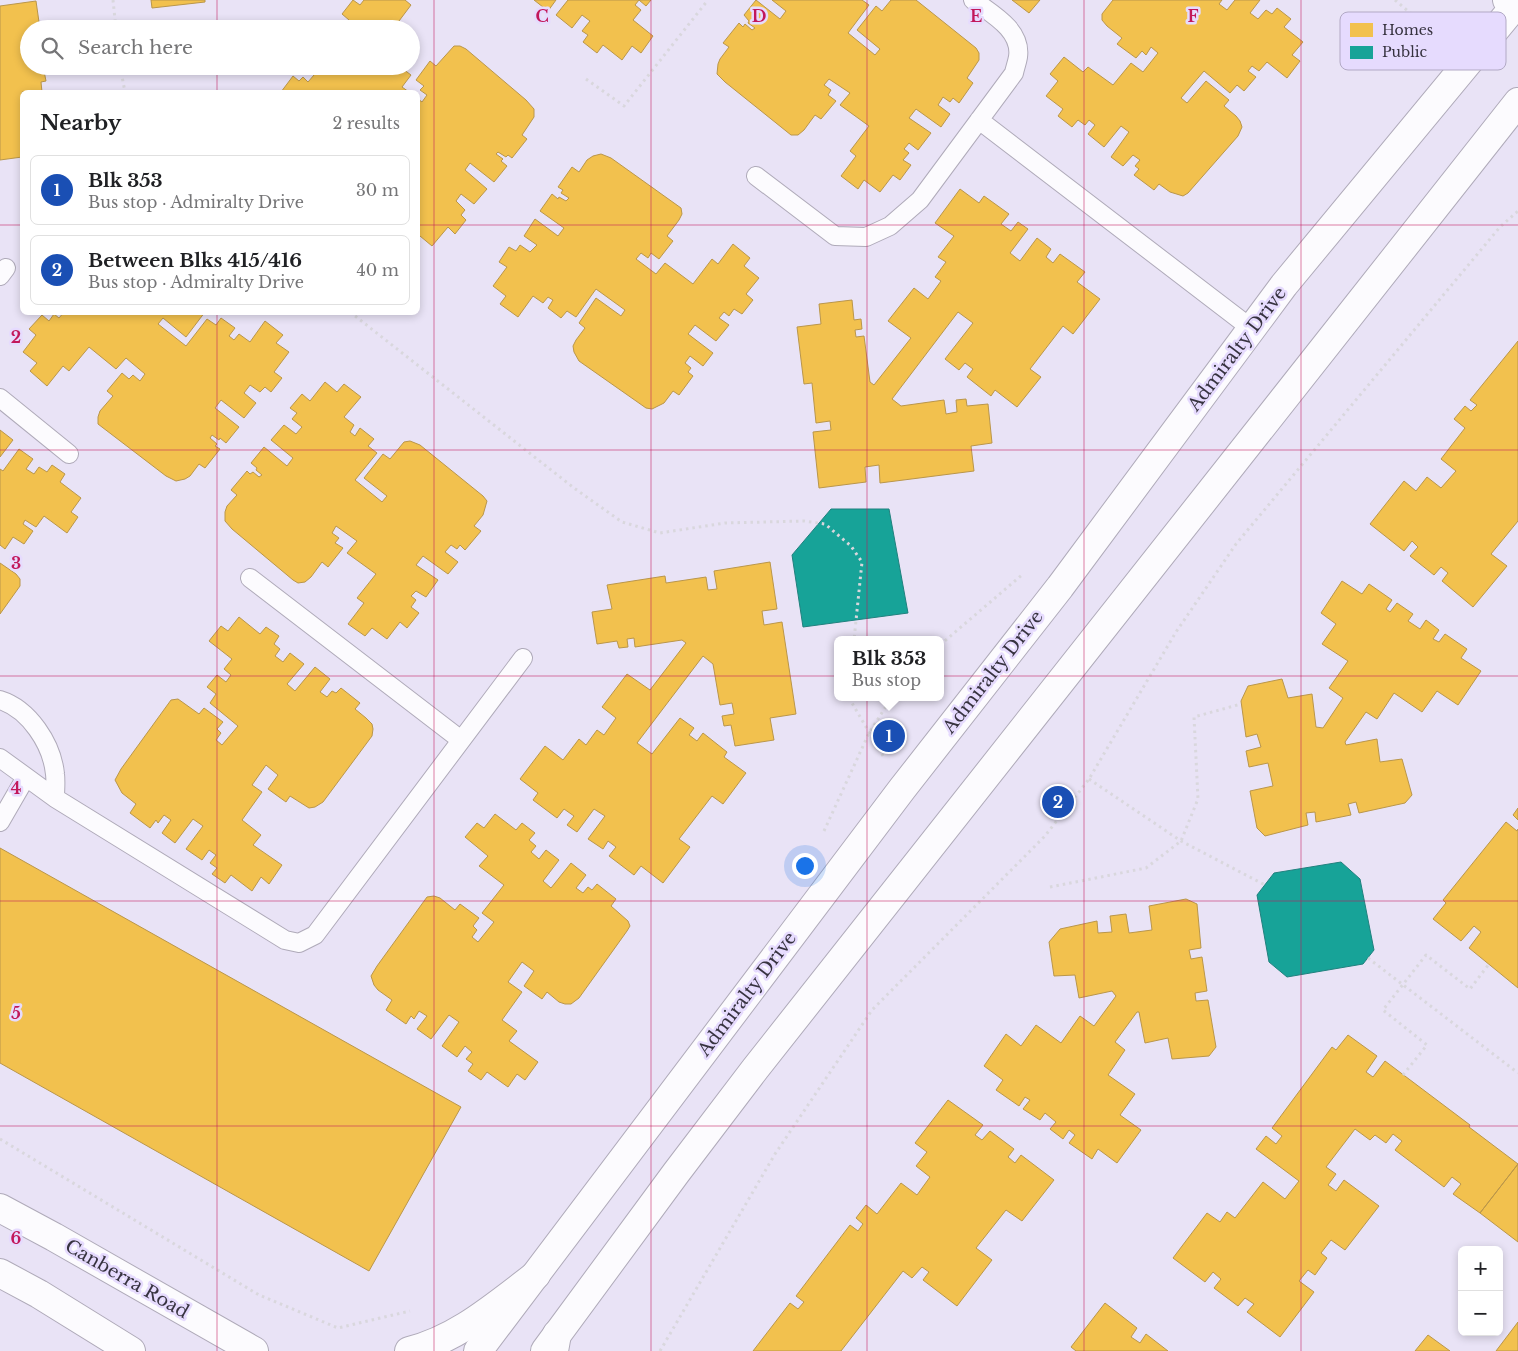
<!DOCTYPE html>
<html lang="en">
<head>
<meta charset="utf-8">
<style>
  :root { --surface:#fff; --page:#f6f6f6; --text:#202124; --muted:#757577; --line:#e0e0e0; --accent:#7c3aed }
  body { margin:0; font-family:"Libre Baskerville",serif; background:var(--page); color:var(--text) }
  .controls { position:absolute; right:15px; bottom:15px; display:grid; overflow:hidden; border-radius:8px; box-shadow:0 2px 8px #0003 }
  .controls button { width:45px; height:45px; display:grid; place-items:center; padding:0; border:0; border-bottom:1px solid var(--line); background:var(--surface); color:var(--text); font:25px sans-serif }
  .you { position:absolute; left:804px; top:865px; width:18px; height:18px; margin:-12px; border:4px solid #fff; border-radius:50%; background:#1a73e8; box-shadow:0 0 0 8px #1a73e833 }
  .badge { display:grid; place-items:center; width:32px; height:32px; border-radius:50%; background:var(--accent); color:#fff; font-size:16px; font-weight:700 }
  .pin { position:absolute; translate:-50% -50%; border:2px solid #fff; box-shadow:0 1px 5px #0006 }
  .popup { position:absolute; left:834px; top:636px; width:110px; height:65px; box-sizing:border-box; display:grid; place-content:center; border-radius:8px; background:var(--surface); filter:drop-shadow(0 1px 4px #0005); font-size:16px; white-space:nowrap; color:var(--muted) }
  .popup b { font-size:19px; color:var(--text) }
  .popup::after { content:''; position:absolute; left:50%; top:100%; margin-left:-10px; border:10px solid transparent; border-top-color:var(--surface) }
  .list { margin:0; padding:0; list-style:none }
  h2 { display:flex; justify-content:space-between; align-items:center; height:65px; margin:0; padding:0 20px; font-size:21px }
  h2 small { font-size:16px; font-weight:400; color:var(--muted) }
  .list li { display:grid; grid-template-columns:32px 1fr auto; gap:15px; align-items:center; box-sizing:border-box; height:70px; margin:0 10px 10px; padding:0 10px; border:1px solid var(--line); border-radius:8px }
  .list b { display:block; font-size:19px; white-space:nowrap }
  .list p { margin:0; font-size:16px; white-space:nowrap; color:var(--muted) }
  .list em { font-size:16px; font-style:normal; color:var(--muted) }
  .icon { flex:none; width:28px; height:28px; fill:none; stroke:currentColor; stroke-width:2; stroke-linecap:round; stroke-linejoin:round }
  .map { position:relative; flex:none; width:1518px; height:1351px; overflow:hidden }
  .search { position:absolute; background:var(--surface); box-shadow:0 2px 8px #0003; left:20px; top:20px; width:400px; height:55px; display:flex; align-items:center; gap:12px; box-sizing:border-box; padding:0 18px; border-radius:28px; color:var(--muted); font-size:19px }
  .panel { position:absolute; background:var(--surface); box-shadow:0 2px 8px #0003; left:20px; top:90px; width:400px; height:225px; border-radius:8px }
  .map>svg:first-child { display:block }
  .homes { fill:#f2c14e; stroke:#ba964a }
  .public { fill:#17a398; stroke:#21817e }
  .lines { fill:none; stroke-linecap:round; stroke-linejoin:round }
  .lane-casing { stroke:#afaab9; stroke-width:20 }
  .street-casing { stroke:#afaab9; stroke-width:30 }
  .secondary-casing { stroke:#afaab9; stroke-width:30 }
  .path { stroke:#d9d7dd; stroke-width:3; stroke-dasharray:2.5 4; stroke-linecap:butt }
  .lane { stroke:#fcfbfe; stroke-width:18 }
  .street { stroke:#fcfbfe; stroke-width:28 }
  .secondary { stroke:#fcfbfe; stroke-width:28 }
  .grid { fill:none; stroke:#c2185b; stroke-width:1; stroke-opacity:0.55 }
  .labels { text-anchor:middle; stroke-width:5; stroke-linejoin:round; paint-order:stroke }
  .street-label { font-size:18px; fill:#373340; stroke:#e6dbfe }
  .key { fill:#e6dbfe; stroke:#b2a9c5; stroke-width:1 }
  .key-label { font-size:14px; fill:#373340 }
  .grid-label { font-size:16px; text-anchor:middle; font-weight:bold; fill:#c2185b; stroke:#e6dbfe; stroke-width:5; stroke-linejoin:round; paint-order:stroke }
</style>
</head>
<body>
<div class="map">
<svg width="1518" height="1351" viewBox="0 0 1518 1351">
  <rect width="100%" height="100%" fill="#e9e3f6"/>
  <path class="homes" d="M151,0h54v2l-53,6z
    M353,0l7,5 4,-5h41l6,5 -15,20 6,4h-57l-2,-2 6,-7 -7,-6z
    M534,0h22l-8,11z
    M568,0h71l-4,5 6,5 -8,10 20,16 -12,17 -9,-7 -10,14 -19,-15 -6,8 -14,-11 5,-7 -6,-4 8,-10 -8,-6 -10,13 -16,-13z
    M639,0h12l-5,6z
    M756,0l24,19 6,-8 -14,-11h90l7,5 -21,28 27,22 5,-6 -23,-19 19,-24 6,5 9,-11h25l60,48 3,5v7l-12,18 6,5 -14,20 -6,-5 -3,4 -7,-5 -5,8 12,9 -9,13 -25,-18 -7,9 22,15 -13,17 -9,-7 -5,6 5,4 -6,7 8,5 -11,15 -7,-5 -13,17 -16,-12 -6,9 -17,-13 15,-20 -6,-5 19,-25 -29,-21 10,-12 -21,-14 -5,6 7,5 -3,5 8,6 -15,18 -6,-4 -11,15 -6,5h-7l-66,-53 -8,-8 1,-10 2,-5 9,-12 -6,-4 16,-20 4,4 2,-3 7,6 3,-2 -7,-5 1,-2 -5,-6z
    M1012,0h28l-11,13z
    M1113,0h109l-3,4 8,6 8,-10h25l-10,13 8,6 8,-9 6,4 5,-6 14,11 -7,8 19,15 -11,13 8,6 -13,17 -20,-16 -8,9 -7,-5 -4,5 8,6 -12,14 -7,-6 -7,8 -26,-22 -23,27 6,5 19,-22 23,19 -5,6 12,10 4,5 2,6 -4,9 -50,57 -5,3 -13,-4 -11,-8 -5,6 -20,-15 5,-6 -4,-3 5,-6 -7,-5 -10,11 -12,-9 18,-25 -8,-6 -17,21 -16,-13 7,-9 -6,-5 -4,5 -7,-5 -6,7 -14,-11 5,-7 -17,-13 12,-15 -8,-7 14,-17 19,15 5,-5 25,18 18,-22 12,9 15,-19 -7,-6 -5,8 -4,-4 -6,7 -19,-14 5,-6 -15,-12 -5,-6v-6z
    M36,1l4,28h-11v27l-4,1 1,6h3v3h14l3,15 -5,1 1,10h-20v65l-22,3v-154z
    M454,46h6l6,3 60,51 8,9v8l-12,18 5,4 -15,19 -4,-3 -2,2 -8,-5 -2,2 7,5 -2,2 6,5 -13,16 -24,-19 -5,7 22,19 -13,15 -13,-10 -5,7 9,9 -4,5 5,5 -11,14 -7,-7 -16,19 -12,-10 -2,3v-140l4,3 5,-7 -7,-5 4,-4 -8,-6 14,-19 6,5z
    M302,66h27l7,5 4,-5h59l12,9 -9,12 7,5h-128l12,-16 6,5 4,-4 5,5 6,-7z
    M601,154l10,4 70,50 1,6 -3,6 -12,16 6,5 -14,18 -8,-6 -3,5 -7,-5 -5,6 20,15 9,-11 28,21 19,-25 6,5 15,-20 17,14 -6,8 15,12 -13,16 7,6 -11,14 -8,-5 -5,7 -5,-4 -5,6 10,7 -13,16 -21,-16 -7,9 25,19 -10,13 -13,-10 -5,7 6,5 -3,4 5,4 -14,19 -6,-4 -9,12 -12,6 -6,-1 -67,-47 -5,-9 -1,-6 3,-6 9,-12 -6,-5 17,-25 25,18 4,-6 -29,-21 -20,28 -9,-6 -6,7 -13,-10 5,-8 -5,-3 -5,6 -10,-7 -15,21 -18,-13 6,-8 -13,-10 14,-19 -8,-5 10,-15 7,4 4,-6 10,7 7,-7 -13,-9 11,-17 23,17 6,-8 -24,-17 12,-17 6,5 1,-2 7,4 3,-3 -8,-5 2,-3 -5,-3 14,-20 7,5 8,-12 6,-4z
    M960,189l19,14 5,-7 25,18 -8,10 10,7 7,-9 10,7 -18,24 10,8 17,-23 14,11 -5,8 7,6 7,-9 25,18 -8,10 23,17 -27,35 -10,-8 -33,43 11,8 -24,30 -22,-17 -4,6 -24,-19 6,-8 -8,-6 -6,7 -14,-11 28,-36 -15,-11 -66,87 9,7 43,-6 2,14 11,-2 -1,-12 10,-1 1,7 21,-2 4,39 -21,3 3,25 -94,12 -1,-18 -14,2 1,15 -47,6 -6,-56 18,-2 -1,-9 -14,2 -4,-40 -8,1 -7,-57 24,-3 -2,-20 33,-4 2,20 7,-1 1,10 -7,1 1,7 8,-1 6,46 4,3 37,-47 -23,-17 26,-33 14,11 13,-18 -6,-4 11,-15 -8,-5 16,-21 -19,-13z
    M64,312h141l-19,25 -23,-19 -5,6 28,22 21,-27 9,6 5,-7 14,10 -6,8 5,4 5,-6 11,8 15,-21 18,14 -7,8 13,9 -15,20 8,6 -11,14 -6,-5 -5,5 -10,-7 -6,8 12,10 -12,15 -23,-18 -6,8 24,19 -13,16 -6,-5 -1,2 -7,-5 -2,3 7,6 -2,2 5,3 -15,19 -6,-4 -9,12 -5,3 -9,2 -10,-5 -68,-52v-7l2,-6 13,-15 -6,-5 15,-18 7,6 4,-4 7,6 5,-7 -19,-16 -10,11 -27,-22 -20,24 -6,-5 -16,20 -17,-15 7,-8 -14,-11 13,-17 -7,-6 13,-14 7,6 5,-7 5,4z
    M1518,341v180l-27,33 16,12 -34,41 -31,-26 6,-8 -7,-6 -7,8 -24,-19 8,-9 -6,-6 -8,10 -34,-27 34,-43 12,10 11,-14 14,11 15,-17 -15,-12 24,-31 -11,-9 11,-13 6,5 6,-6 -7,-5z
    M325,382l12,10 7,-8 17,13 -17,20 10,8 -4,7 5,4 5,-8 14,11 -6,7 9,7 -22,27 27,22 5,-6 -23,-18 19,-24 7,5 14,-17 6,-1 10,4 63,51 4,5 -4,14 -9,11 7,5 -16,19 -5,-5 -3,4 -6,-4 -6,7 13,10 -10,12 -25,-18 -7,9 22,15 -12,17 -10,-6 -5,5 5,4 -5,7 8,6 -12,15 -7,-6 -13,17 -15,-11 -7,8 -17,-12 16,-21 -7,-5 19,-24 -29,-21 10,-12 -21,-15 -4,7 7,5 -4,5 8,5 -15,19 -6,-5 -11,15 -6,5 -7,1 -5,-3 -61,-51 -7,-8v-9l2,-6 10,-11 -6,-5 16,-19 3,3 3,-2 6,5 3,-2 -6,-5 1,-2 -6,-5 13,-16 23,19 6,-8 -22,-18 13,-15 12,9 6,-7 -10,-8 5,-6 -7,-5 12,-14 8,7z
    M0,430l13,10 -13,17z
    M19,449l14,10 -7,10 8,5 5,-7 8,5 5,-7 13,9 -5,8 21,16 -10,14 7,5 -11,16 -23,-17 -8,11 -11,-7 -2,4 10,7 -9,13 -11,-7 -8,12 -5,-4v-76l3,2z
    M770,562l7,47 -15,2 2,14 18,-3 14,92 -26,4 4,22 -39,6 -4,-21 -7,1 -2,-10 12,-2 -2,-11 -12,2 -7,-41 -10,-8 -66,87 15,11 28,-36 14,10 -5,7 8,6 6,-8 24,19 -3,5 22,16 -23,31 -11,-8 -33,43 11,8 -27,36 -22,-17 -7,9 -25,-19 7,-9 -8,-6 -5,8 -15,-10 17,-23 -11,-7 -17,23 -10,-7 7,-9 -10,-7 -7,9 -24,-18 5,-7 -18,-14 25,-33 18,14 16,-21 7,6 11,-15 7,5 12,-17 -14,-11 25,-33 23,16 36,-47 -4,-3 -47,7 -1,-9 -7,1 1,8 -9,1 -2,-7 -20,3 -5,-32 20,-3 -5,-24 58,-9 1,7 40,-6 2,13 9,-1 -3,-18z
    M0,563l16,11 4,5v7l-20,28z
    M1342,581l20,13 7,-10 23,16 -6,9 4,3 7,-9 16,11 -5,7 12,8 6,-9 13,10 -6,9 6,3 6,-8 22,15 -6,9 20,13 -23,34 -21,-14 -15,21 -28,-19 -17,26 -11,-7 -21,30 1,3 31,-6 3,23 22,-3 10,36 -7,8 -46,10 -3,-11 -8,2 3,11 -35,7 -1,-10 -9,1 2,12 -43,11 -8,-8 -7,-37 23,-5 -5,-23 -19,4 -3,-16 15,-4 -4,-13 -11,3 -5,-36 7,-15 34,-7 6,19 24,-4 4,33 7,1 20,-30 -14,-10 19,-27 -26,-17 14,-20 -15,-11z
    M239,617l21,17 6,-7 13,9 -5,8 6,5 -5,7 8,6 7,-9 14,11 -17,20 8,7 20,-24 15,12 -10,13 7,5 5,-6 4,2 5,-5 19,15 -5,6 11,9 6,6 1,5 -1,7 -49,66 -8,5 -6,1 -19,-12 -4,6 -18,-13 10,-14 -12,-10 -14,20 10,7 -20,28 19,15 -8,10 29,20 -13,19 -8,-7 -9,14 -21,-16 -6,8 -13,-9 5,-6 -7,-5 6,-8 -7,-5 -7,10 -16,-11 17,-23 -10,-7 -18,24 -13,-10 9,-13 -7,-5 -6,8 -2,-3 -6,8 -20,-15 6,-9 -14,-11 -7,-13 6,-11 50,-69 7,-1 21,15 5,-6 19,14 -6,7 4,4 -5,7 6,5 16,-19 -28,-23 6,-9 -9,-7 10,-12 9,7 5,-7 -7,-6 8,-10 -23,-18 12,-15 7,5z
    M1518,808v12l-5,-5z
    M495,814l21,16 6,-7 13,10 -6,7 7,6 -5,6 8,7 7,-9 13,10 -16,21 8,7 20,-25 15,12 -10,13 7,5 5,-6 4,3 5,-6 19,15 -5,7 17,15 2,5 -3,5 -48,67 -8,6h-6l-6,-2 -12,-10 -5,7 -18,-13 10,-15 -12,-9 -14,20 14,10 -20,28 15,11 -8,10 29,21 -13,18 -8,-6 -9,13 -21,-15 -6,8 -13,-9 5,-7 -7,-5 6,-7 -7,-6 -8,11 -15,-11 17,-24 -10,-7 -18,24 -14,-10 10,-13 -8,-5 -5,8 -3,-3 -5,8 -20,-14 6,-10 -14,-10 -4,-5 -3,-9 6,-10 50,-69 7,-1 6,2 15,12 5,-6 19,14 -6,8 4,4 -5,7 6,5 16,-20 -12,-9 22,-28 -25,-19 9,-10 -23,-19 12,-14 7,5z
    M1506,822l11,9 1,-2v159l-49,-40 12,-16 -7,-6 -13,15 -28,-22 13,-16 -3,-3z
    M0,848l461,259 -92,164 -369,-208z
    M1186,899l11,5 4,44 -12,2 2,9 11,-2 5,34 -12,2 1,8 12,-1 8,47 -7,9 -37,3 -4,-21 -23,5 -6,-31h-2l-22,30 10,8 -17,25 27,19 -15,21 21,15 -24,33 -19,-14 -6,10 -23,-16 6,-8 -6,-5 -6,9 -13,-10 6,-7 -11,-9 -5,7 -17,-11 7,-9 -5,-3 -6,9 -23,-16 7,-10 -19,-14 22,-32 15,12 15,-21 25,18 19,-27 14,10 22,-30 -4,-5 -33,7 -4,-23 -21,1 -5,-34 11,-13 37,-8 1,12 14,-1 -2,-16 16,-2 3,19 23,-3 -3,-24z
    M1348,1035l29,21 -11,16 7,5 12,-16 85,64 -1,2 49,37 -38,49 -27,-19 8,-10 -9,-7 -8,10 -49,-37 7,-9 -9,-7 -7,9 -11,-8 -5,5 -15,-11 -29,38 10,7 -8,11 8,6 8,-11 35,26 -34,44 -14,-10 -10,13 6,5 -12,17 -7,-5 -9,11 15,11 -34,45 -33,-25 7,-8 -9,-6 -7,8 -24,-18 7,-9 -8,-7 -8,10 -32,-24 34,-45 13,9 7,-10 8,6 28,-36 22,17 14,-18 -43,-32 10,-13 10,8 6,-8 -10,-8 60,-81 4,3z
    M948,1100l35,25 -8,10 7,5 8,-9 24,18 -6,8 7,6 6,-8 33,25 -32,41 -16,-11 -30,38 16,12 -35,46 -34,-26 6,-8 -7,-5 -10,11 -9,-7 -62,80h-88l37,-48 8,6 6,-7 -8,-6 54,-71 8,6 5,-7 -7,-6 10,-13 11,9 24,-31 16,12 13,-18 -14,-11 11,-14 -12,-9z
    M1518,1164v78l-38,-29z
    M1105,1303l32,25 -6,9 9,6 6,-9 22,17h-92l-5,-4z
    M1518,1322v29h-22z
    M1428,1335l22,16h-35z"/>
  <path class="public" d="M831,509h58l19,104 -105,14 -11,-72z
    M1341,862l19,17 14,71 -11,14 -76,13 -18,-15 -12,-67 17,-22z"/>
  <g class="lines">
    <defs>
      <path id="lane" d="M979,120l273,209
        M756,176l79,60 31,1 24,-11 30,-26 94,-127c1,-5 3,-10 4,-16 4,-27 -26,-43 -45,-57
        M0,276l6,-8
        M0,398l69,56
        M250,578l211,162
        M0,700c29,9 52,44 55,74 1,8 0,16 0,24
        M0,758l55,40 230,142 14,3 16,-8 208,-277
        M0,822l26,-45"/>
      <path id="street" d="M478,1351l424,-562 158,-202 224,-302 234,-283
        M545,1351l131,-178 79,-104 763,-967"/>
      <path id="secondary" d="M1507,0l11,8
        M0,1208l54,29 200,114
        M0,1273l39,21 92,57
        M409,1351c49,-12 87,-46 127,-76
        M554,1351l3,-17"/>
    </defs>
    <use href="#lane" class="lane-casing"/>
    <use href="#street" class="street-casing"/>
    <use href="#secondary" class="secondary-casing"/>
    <path class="path" d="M113,0l3,29
      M1395,0l47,40
      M120,66l5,26
      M586,79l38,27 84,-106
      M350,312l224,176 48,34 38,11 65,-10 79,-2 21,3 26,22 11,16 -8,78
      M940,645l83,-71
      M852,697v6l31,53
      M1089,779l92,62 84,44
      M824,831l45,-98 23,-36
      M1050,887l96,-19 35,-27 17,-42 -4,-82 47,-13
      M1368,958l150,115
      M1403,1075l24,-30 -44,-35 43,-55 44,34 19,-25
      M0,1139l259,156 79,33 72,-17
      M660,1351l115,-197 97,-144 173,-174 44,-57 87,-147 60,-88 264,-317 18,-16"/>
    <use href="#lane" class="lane"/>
    <use href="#street" class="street"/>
    <use href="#secondary" class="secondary"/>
  </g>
  <path class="grid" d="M217,0v29M434,0v1351M651,0v1351M867,0v1351M1084,0v1351M1301,0v1351M217,66v26M0,225h22M418,225h1100M217,312v1039M0,450h1518M0,676h1518M0,901h1518M0,1126h1518"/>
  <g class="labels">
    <g class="street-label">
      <text transform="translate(1237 349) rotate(-53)" y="6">Admiralty Drive</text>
      <text transform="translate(993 672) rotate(-52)" y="6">Admiralty Drive</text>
      <text transform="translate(747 994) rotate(-53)" y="6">Admiralty Drive</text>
      <text transform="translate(127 1279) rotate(30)" y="6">Canberra Road</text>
    </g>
  </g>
  <rect x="1340" y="12" width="166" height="58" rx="8" class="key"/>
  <rect x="1350" y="23" width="23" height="14" fill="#f2c14e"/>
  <rect x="1350" y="46" width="23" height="13" fill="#17a398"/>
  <g class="key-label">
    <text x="1382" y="35">Homes</text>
    <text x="1382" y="57">Public</text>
  </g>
  <g class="grid-label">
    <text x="542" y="22">C</text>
    <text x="759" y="22">D</text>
    <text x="976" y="22">E</text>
    <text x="1193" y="22">F</text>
    <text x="16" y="343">2</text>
    <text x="16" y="569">3</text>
    <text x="16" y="794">4</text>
    <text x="16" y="1019">5</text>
    <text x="16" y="1244">6</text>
  </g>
</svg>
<div class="controls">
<button>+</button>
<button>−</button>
</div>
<div class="you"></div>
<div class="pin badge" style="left:889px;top:736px;background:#1a4fb4">1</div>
<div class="popup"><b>Blk 353</b>Bus stop</div>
<div class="pin badge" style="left:1058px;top:802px;background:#1a4fb4">2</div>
<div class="search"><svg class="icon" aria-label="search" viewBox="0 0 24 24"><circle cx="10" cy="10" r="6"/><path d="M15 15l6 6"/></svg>Search here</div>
<section class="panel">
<h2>Nearby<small>2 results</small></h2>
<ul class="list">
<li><span class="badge" style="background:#1a4fb4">1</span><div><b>Blk 353</b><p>Bus stop · Admiralty Drive</p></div><em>30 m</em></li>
<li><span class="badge" style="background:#1a4fb4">2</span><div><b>Between Blks 415/416</b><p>Bus stop · Admiralty Drive</p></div><em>40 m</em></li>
</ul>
</section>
</div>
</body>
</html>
